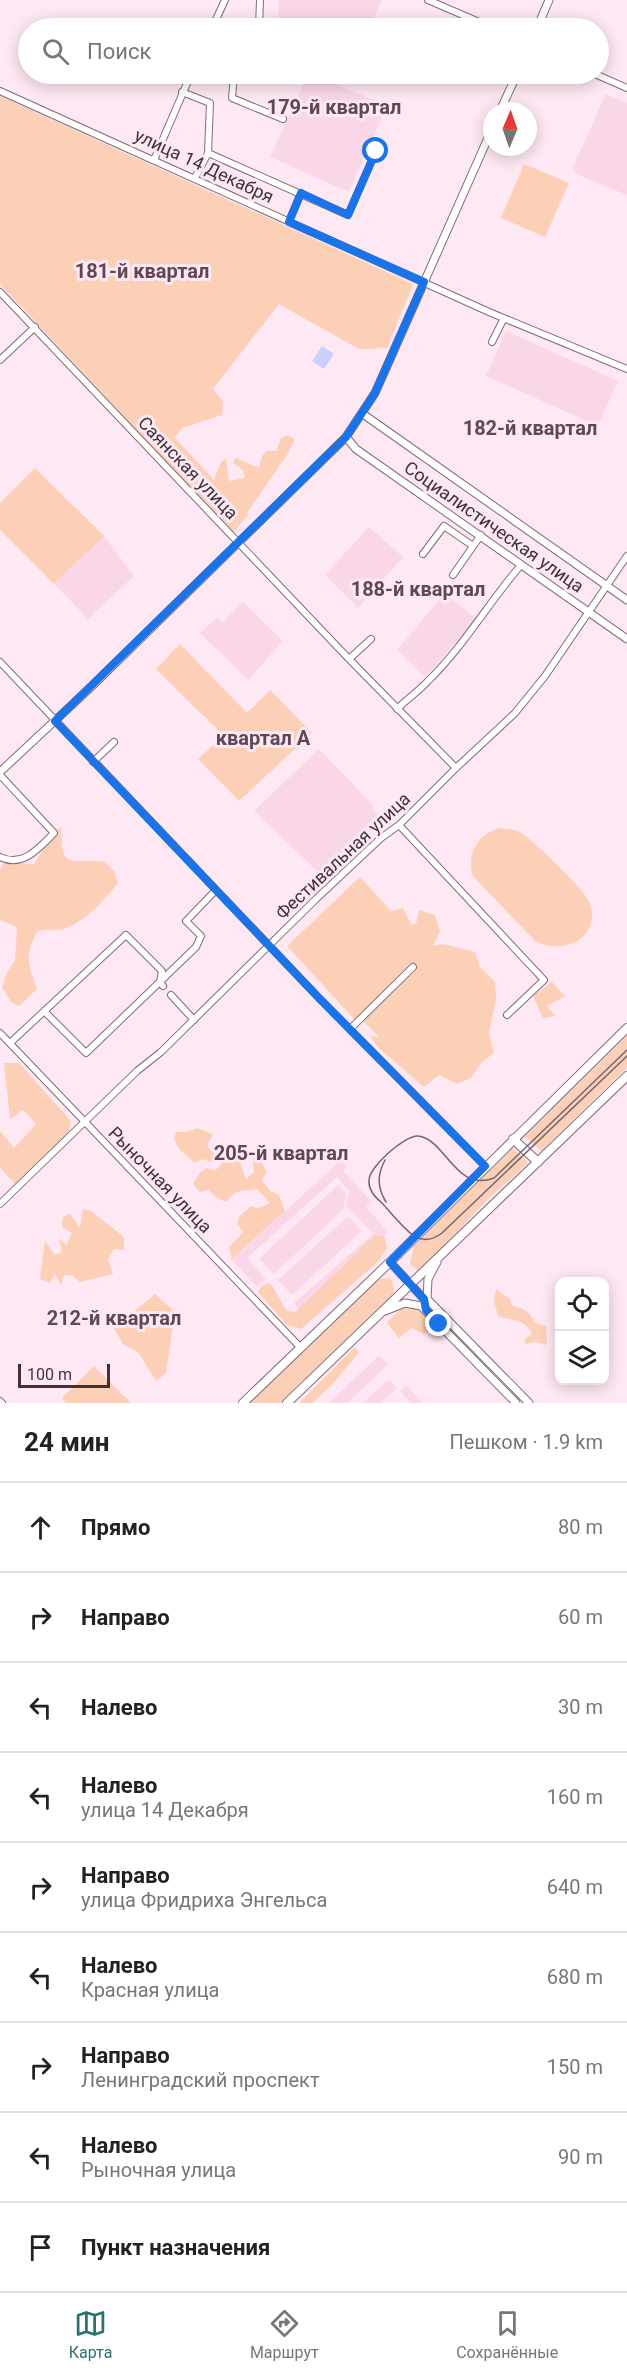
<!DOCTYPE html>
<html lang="ru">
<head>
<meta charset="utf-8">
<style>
  :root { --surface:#fff; --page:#f6f6f6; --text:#222; --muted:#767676; --line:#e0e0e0; --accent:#2a726c }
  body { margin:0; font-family:Roboto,sans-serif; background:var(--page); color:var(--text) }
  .controls { position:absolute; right:18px; bottom:18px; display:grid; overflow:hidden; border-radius:12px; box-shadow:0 3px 15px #0003 }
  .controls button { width:54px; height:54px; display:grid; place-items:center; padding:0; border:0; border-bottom:2px solid var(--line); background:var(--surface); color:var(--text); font:30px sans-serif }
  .compass { position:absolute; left:483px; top:102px; width:54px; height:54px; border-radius:50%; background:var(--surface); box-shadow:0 3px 15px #0003; rotate:2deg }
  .scale { position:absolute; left:18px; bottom:15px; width:92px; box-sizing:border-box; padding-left:6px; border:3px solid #3e3339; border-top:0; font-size:16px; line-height:21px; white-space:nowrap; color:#3e3339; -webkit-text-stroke:4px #fee8f3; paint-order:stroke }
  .stop { position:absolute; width:18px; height:18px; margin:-14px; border:4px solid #1a73e8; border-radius:50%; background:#fff }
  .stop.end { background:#1a73e8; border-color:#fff; box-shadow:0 2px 6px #0008 }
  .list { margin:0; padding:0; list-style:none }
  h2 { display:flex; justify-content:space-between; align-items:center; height:78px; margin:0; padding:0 24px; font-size:26px }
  h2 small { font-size:20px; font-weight:400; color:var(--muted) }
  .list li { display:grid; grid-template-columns:39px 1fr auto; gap:18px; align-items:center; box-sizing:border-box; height:90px; padding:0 24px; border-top:2px solid var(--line) }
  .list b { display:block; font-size:22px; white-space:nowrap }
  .list p { margin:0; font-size:20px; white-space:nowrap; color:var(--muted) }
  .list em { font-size:20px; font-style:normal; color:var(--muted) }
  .icon { flex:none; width:33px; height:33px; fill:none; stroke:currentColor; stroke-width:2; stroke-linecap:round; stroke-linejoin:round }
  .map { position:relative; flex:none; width:627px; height:1403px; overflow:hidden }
  .search { position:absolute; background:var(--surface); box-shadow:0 3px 15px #0003; left:18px; right:18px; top:18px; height:66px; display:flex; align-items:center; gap:15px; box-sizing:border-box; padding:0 21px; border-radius:33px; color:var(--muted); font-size:22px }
  .sheet { height:888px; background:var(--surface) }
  nav { display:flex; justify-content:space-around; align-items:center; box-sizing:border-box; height:84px; border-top:2px solid var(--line); background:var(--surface); font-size:16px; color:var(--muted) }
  nav a { display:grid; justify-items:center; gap:3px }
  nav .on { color:var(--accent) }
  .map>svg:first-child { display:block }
  .built { fill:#fad7e8 }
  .green { fill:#fccfb7 }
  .water { fill:#cdcfff }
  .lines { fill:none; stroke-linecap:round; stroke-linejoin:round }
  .minor-casing { stroke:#826b77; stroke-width:8 }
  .tertiary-casing { stroke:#826b77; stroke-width:9 }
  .secondary-casing { stroke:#826b77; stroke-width:10 }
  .minor { stroke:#fff; stroke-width:6 }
  .tertiary { stroke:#fff; stroke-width:7 }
  .secondary { stroke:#fff; stroke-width:8 }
  .tram { stroke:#74666e; stroke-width:1.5 }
  .route { stroke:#1a73e8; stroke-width:8 }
  .labels { text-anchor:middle; stroke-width:6; stroke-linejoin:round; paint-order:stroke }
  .street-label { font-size:18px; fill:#3e3339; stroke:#fee8f3 }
  .neighbourhood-label { font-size:20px; font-weight:bold; fill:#5e4853; stroke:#fee8f3 }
</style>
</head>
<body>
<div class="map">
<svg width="627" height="1403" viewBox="0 0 627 1403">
  <rect width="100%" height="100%" fill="#fee8f3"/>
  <path class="built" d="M278,0h104l-13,28h-86l-4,-12z
    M308,74h5l74,32 -38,86 -79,-35z
    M606,94l21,9v92l-51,-21v-2l-4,-3z
    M506,331l112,50 -20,45 -112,-50z
    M369,527l34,30 -45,51 -33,-33z
    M104,536l30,40 -46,43 -34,-35z
    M445,593l31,26 -51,58 -28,-27z
    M243,602l40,39 -35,39 -48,-47 17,-15 5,5z
    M319,749l55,57 -2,2 10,10 -60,58 -68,-65z
    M341,1160l6,7 -4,4 29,31 -6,5 22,25 -87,80 -7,-9 79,-69 -27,-28 1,-9 4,-4 -14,-16 -90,81 19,21 -9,8 -25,-27z
    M338,1185l8,9 -3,16 -69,64 -15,-15z
    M348,1216l14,15 -70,64 -14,-15z
    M379,1355l9,9 -40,39h-19z
    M389,1379l8,9 -16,15h-18z
    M406,1385l17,18h-12l-11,-12z"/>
  <path class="green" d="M0,96l413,188 -26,64 -28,1 -80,-45 -66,85 10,12 -1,14 -40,13 -7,10 39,42 7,-18 5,-4 3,23 16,-3 -2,-8 -10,-7 3,-5 23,10 3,-12 5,-5h9l5,-13 6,-3 8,4 -8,16 -40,58 1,2 -15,18 -233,-249z
    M524,164l45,19 -24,54 -44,-19z
    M35,468l69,68 -50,48 -54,-54v-27z
    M180,644l67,69 23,-23 42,43 -73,68 -41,-42 26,-23 -68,-67z
    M61,827c1,47 9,30 44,35l9,9 4,12c-14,17 -32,38 -54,46 -8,2 -17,-1 -27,3 -13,27 -9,30 0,57l-18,17 -8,-4 -9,-15 5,-14 8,-13 2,-33 -17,-7v-50l4,-8 30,2c10,-13 13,-28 27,-37z
    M500,828c5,1 13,1 18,3 11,5 69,61 72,72 11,35 -26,53 -55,38l-62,-65c-7,-22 5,-42 27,-48z
    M360,877l31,34 12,-3 8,16h5l3,-14 16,5 5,16 -7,15 10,-2 32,8 5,15 15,15 1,17 -7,34 5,20 -13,10 -10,15 -14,6 -18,-9 -15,12 -44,-38 -10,-13 9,1 -20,-20 -4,3 -68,-74z
    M552,982l13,14 -18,10 8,10 -12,2 -10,-22z
    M627,1036v32l-86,83 -16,-15z
    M4,1063h15l52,58 -2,14 -51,52 -18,-19v-37l14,17 22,-24 -13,-14 -13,9z
    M197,1128l16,6 -6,12 6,7 9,4 -11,5 -9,-3 -7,4 -16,-14 -5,-10 2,-7h10z
    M231,1144l5,8 10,27 8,-7 -1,-15 9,5 5,11 -5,7 8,11 9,4 6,16 -53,48 -3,-11 14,-16 -6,-9 2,-6 12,-11 7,2 12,-5 -13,-14c-16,3 -20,-1 -31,13l-9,-4 -9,-8 -8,2 -7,-8 7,-12 7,-4 8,3 8,-9z
    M511,1146l17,17 -39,35 -70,74 -9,-8 4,-18z
    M83,1209l8,2 33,26v13l-10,-1 -6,10 5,15 -33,8 -7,-6 -9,-1 -3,10 -6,-11 -5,9 -10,-4 5,-39 9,15 8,-3 -3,-14 7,7 6,-12 -10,-6 1,-10 7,-3 10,14z
    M375,1235l10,2 2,11 -8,13 -78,68 -14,-4 -29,-33 3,-5 6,-4 4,1 15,26 9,2z
    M390,1278l4,9 -1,7 -112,109h-31l124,-120 7,-4z
    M496,1289l14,10 2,7c11,2 19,6 23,17l11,3 1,19 -12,-3 -9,2 -2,-5 8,-5c-6,-15 -21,-13 -34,-18l-4,-15z
    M155,1294l20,18 -9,61 -10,8 -18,-29 -15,-8 -9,-16z
    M414,1306l19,16 1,5 -10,7 -13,-6 -12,10 -12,-15c9,-10 13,-16 27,-17z
    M355,1347l4,6 -29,34 -18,16h-13z
    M94,1366l37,37h-65l-4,-5z"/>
  <path class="water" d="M322,346l12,8 -10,15 -12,-8z"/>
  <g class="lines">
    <defs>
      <path id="minor" d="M428,0l65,28
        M212,28l13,-28
        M259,28l1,-28
        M234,74l-2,24 51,21
        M595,74l32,14
        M0,91l489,221 138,57
        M182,92l28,11 -2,50 -13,25
        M208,153l140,62 28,-64
        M154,160l37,-86
        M289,221l12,-28
        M0,292l349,367 107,109
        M492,342l12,-24
        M0,360l35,-33
        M423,554l21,-28 29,20
        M453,575l28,-40
        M349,659l22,-20
        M0,662l318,335 167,169
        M397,709c10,-10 22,-18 31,-28 36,-35 61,-79 93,-116
        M93,762l21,-20
        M0,775l54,58c-15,15 -31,35 -54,24
        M399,825l145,155 -37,35
        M171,995l23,25
        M44,1011l42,42 110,-106 5,-11 -15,-15 30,-31
        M350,1029l63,-62
        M0,1033l300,314
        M10,1043l116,-108 36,36 -2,11 3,4
        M0,1204l137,-133 24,-19 155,-153 65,-61 18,-13 57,-57 59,-55 30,-37 82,-120
        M0,1401l2,2"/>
      <path id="tertiary" d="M537,28l12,-28
        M500,111l17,-37
        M363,414l264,186
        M346,437l10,12 271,190
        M0,772l92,-86 254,-249 29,-44 117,-264
        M390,1262l34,37v6
        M427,1299l102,104
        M427,1299l1,-20 9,-17
        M385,1311l20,-8 16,3 95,97"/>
      <path id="secondary" d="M513,1139l25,23
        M243,1403l147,-141 237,-234
        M287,1403l340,-327"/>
    </defs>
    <use href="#minor" class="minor-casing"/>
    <use href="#tertiary" class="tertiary-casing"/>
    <use href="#secondary" class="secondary-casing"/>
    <use href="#minor" class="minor"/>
    <use href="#tertiary" class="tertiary"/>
    <use href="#secondary" class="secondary"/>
    <path class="tram" d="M627,1050l-133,128c-39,15 -48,-39 -76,-42 -13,-1 -49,31 -49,44 -1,10 6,17 13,23 10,11 20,24 32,33 10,6 19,4 28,-3l185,-177
      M385,1160c-8,15 -8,27 1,42"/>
  </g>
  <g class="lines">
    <path class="route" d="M376,151l-28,64 -47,-22 -12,29 135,60 -49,111 -29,44 -291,284 263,276 167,169 -95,96 34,37 2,11 13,14"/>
  </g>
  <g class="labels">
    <g class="street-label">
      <text transform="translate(204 166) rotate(25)" y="6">улица 14 Декабря</text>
      <text transform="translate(188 468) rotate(46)" y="6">Саянская улица</text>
      <text transform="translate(494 527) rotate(35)" y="6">Социалистическая улица</text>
      <text transform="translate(343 856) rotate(-43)" y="6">Фестивальная улица</text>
      <text transform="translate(160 1180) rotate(46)" y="6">Рыночная улица</text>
    </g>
    <g class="neighbourhood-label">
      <text x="334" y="114">179-й квартал</text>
      <text x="142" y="278">181-й квартал</text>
      <text x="530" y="435">182-й квартал</text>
      <text x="418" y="596">188-й квартал</text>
      <text x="263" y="745">квартал А</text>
      <text x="281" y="1160">205-й квартал</text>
      <text x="114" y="1325">212-й квартал</text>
    </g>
  </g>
</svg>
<div class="controls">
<button><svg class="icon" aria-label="locate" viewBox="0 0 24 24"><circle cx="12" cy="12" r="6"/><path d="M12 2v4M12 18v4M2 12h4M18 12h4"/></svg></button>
<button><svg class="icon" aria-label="layers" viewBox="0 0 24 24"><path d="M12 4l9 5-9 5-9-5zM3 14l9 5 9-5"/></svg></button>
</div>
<svg class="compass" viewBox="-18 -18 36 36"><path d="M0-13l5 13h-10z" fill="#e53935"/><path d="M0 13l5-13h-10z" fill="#767676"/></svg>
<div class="scale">100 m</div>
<div class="stop" style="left:376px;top:151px"></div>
<div class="stop end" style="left:439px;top:1324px"></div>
<div class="search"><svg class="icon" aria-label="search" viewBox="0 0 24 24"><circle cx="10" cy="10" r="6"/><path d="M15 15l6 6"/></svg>Поиск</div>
</div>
<section class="sheet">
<h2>24 мин<small>Пешком · 1.9 km</small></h2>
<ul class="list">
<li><svg class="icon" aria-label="ahead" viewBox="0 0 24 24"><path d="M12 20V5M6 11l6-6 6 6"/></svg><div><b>Прямо</b></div><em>80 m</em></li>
<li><svg class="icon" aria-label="right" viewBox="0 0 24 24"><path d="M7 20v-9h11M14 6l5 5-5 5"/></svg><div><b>Направо</b></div><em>60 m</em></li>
<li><svg class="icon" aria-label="left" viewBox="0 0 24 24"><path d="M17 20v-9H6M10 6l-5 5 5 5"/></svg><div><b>Налево</b></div><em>30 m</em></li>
<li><svg class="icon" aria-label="left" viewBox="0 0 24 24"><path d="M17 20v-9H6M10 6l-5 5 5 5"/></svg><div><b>Налево</b><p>улица 14 Декабря</p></div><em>160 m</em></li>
<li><svg class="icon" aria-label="right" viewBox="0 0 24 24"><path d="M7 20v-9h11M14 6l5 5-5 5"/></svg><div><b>Направо</b><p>улица Фридриха Энгельса</p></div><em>640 m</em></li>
<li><svg class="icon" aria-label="left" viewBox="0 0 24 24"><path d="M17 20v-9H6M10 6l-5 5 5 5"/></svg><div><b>Налево</b><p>Красная улица</p></div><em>680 m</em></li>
<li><svg class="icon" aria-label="right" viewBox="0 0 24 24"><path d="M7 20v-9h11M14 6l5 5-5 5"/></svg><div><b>Направо</b><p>Ленинградский проспект</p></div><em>150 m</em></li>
<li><svg class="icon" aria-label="left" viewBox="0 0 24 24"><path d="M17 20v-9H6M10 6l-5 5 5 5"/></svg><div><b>Налево</b><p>Рыночная улица</p></div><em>90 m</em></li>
<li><svg class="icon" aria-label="arrive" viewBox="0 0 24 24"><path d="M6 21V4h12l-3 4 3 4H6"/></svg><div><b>Пункт назначения</b></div></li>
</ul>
</section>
<nav>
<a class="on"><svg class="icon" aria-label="map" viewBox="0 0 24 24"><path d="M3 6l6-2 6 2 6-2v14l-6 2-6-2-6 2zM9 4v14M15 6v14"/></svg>Карта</a>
<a><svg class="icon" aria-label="directions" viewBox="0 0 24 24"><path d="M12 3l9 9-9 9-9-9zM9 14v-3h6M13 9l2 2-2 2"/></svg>Маршрут</a>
<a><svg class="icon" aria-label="saved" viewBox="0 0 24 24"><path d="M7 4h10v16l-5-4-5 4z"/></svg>Сохранённые</a>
</nav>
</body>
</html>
